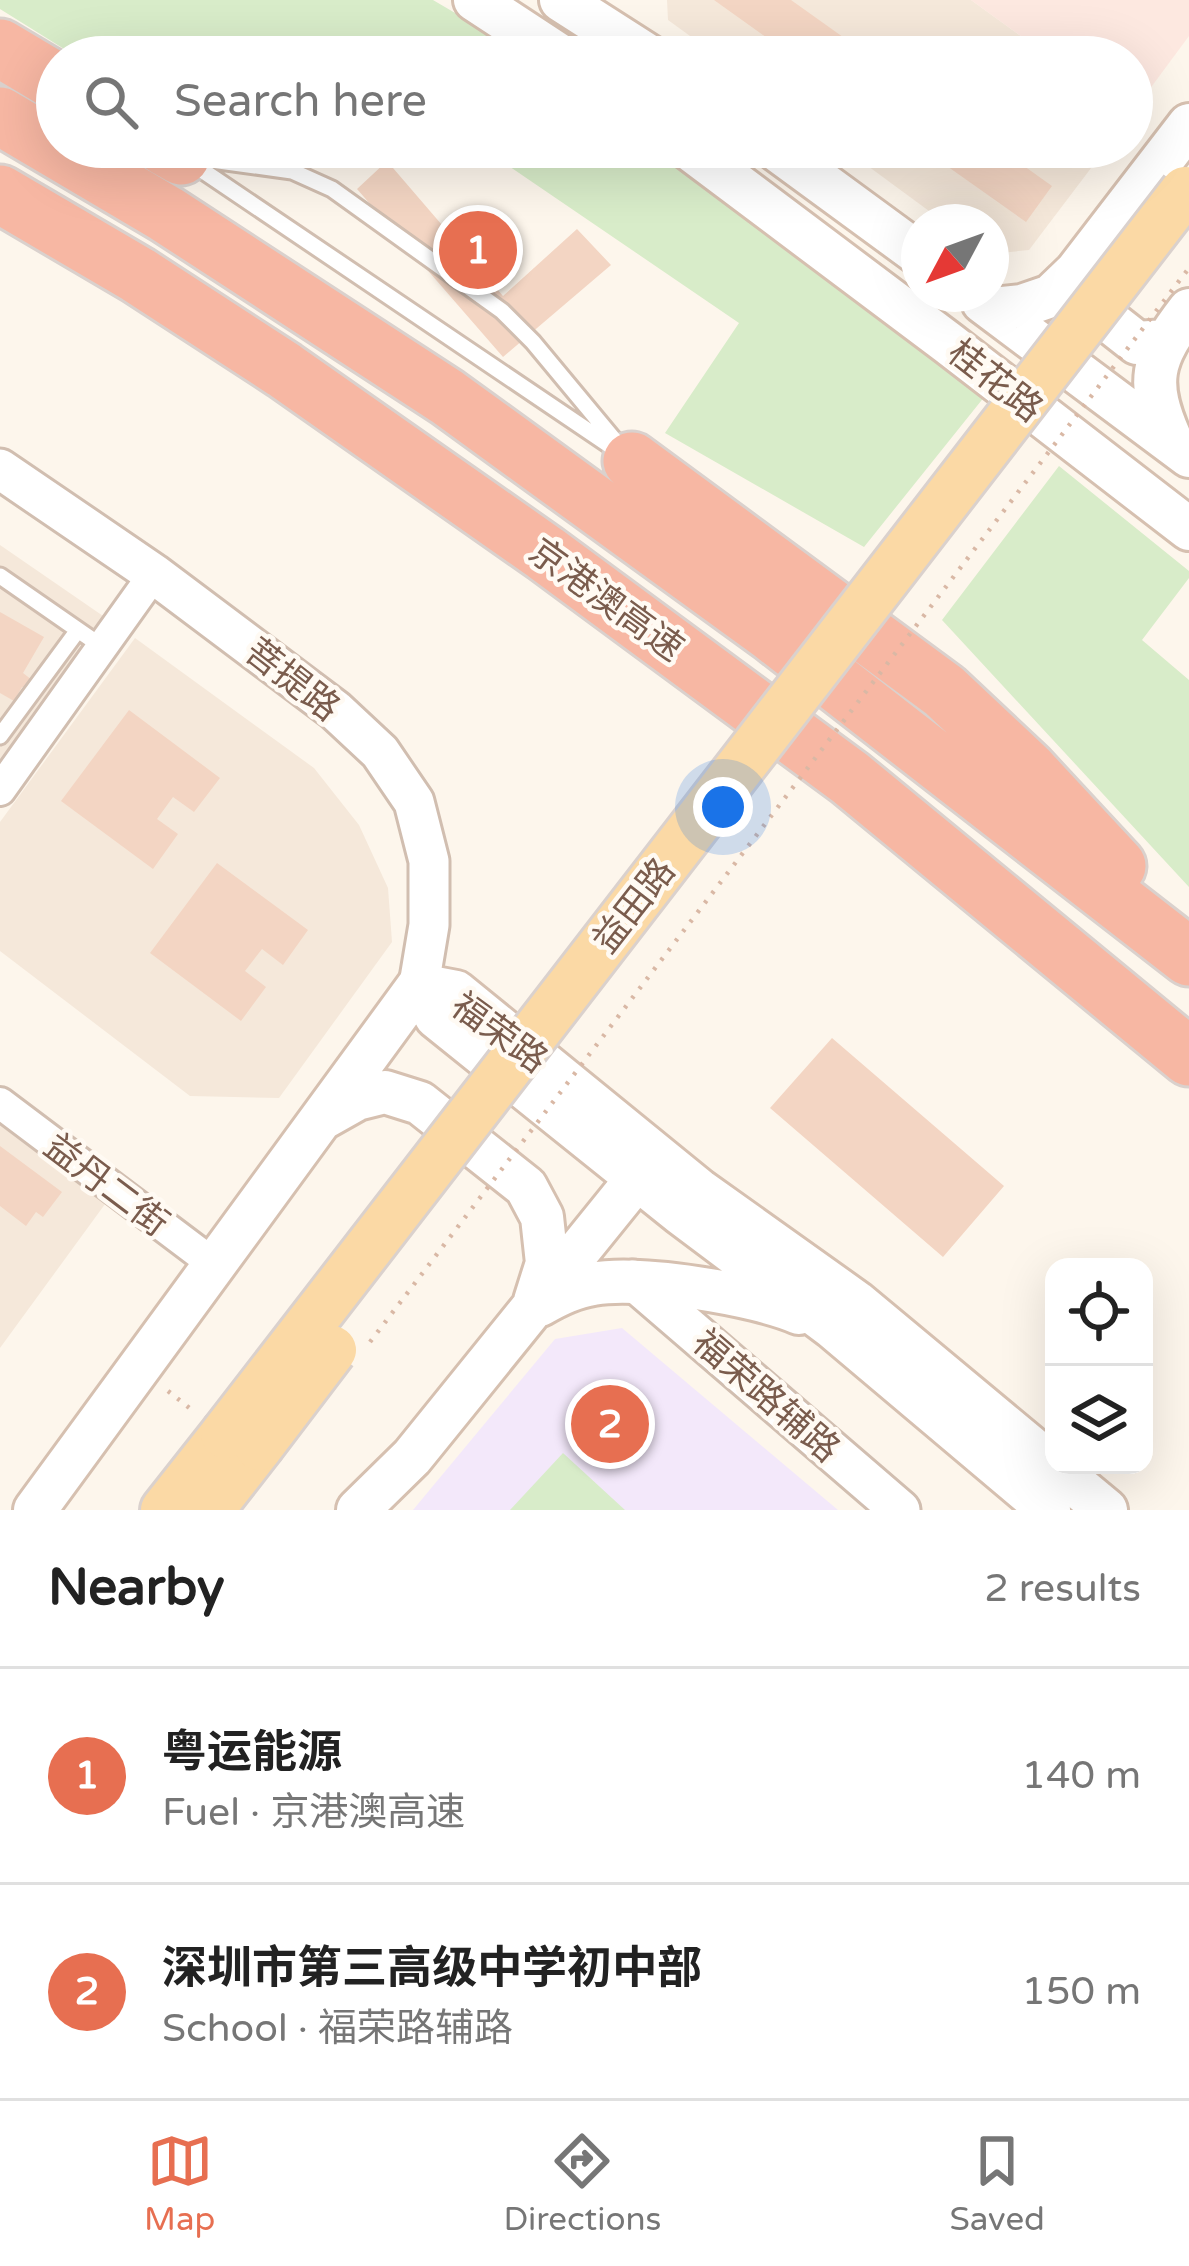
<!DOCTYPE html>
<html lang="en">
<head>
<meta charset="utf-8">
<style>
  :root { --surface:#fff; --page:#f6f6f6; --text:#222; --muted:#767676; --line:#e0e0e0; --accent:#e76f51 }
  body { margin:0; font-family:"Varela Round","Noto Sans SC",sans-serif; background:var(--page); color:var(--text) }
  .controls { position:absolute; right:36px; bottom:36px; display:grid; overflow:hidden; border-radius:24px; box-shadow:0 12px 48px #0002 }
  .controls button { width:108px; height:108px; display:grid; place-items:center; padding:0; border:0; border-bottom:3px solid var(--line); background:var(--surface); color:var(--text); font:60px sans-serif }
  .compass { position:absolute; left:901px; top:204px; width:108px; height:108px; border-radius:50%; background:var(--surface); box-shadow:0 12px 48px #0002; rotate:229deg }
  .you { position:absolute; left:723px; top:807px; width:42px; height:42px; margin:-30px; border:9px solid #fff; border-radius:50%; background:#1a73e8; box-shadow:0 0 0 18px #1a73e833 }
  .badge { display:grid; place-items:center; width:78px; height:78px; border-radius:50%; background:var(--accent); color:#fff; font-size:39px; font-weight:700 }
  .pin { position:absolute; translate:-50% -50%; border:6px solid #fff; box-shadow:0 3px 12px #0006 }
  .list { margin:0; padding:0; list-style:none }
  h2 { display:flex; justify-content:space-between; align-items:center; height:156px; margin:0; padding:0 48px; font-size:51px }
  h2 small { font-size:39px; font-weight:400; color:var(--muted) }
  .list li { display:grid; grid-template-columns:78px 1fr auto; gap:36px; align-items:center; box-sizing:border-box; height:216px; padding:0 48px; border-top:3px solid var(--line) }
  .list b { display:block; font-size:45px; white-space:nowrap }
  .list p { margin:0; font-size:39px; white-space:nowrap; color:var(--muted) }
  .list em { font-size:39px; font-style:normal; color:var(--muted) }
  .icon { flex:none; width:66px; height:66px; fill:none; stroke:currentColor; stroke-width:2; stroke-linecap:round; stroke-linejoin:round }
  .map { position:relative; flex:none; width:1189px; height:1510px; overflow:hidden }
  .search { position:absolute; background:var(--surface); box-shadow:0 12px 48px #0002; left:36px; right:36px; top:36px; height:132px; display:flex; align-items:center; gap:30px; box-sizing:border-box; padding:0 42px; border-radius:66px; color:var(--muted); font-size:45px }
  .sheet { height:588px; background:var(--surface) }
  nav { display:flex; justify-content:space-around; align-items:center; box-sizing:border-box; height:168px; border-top:3px solid var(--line); background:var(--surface); font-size:33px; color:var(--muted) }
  nav a { display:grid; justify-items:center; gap:6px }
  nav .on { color:var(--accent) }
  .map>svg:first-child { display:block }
  .residential { fill:#f5e8da }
  .commercial { fill:#fde8e0 }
  .education { fill:#f3e8fa }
  .green { fill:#d8ecc9 }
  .building { fill:#f3d5c3 }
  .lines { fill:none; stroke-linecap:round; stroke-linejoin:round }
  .service-casing { stroke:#d1beb0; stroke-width:21 }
  .minor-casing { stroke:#d1beb0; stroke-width:36 }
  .tertiary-casing { stroke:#d1beb0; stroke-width:45 }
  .secondary-casing { stroke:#d6c0b0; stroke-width:48 }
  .primary-casing { stroke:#dad1cd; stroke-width:54 }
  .motorway-casing { stroke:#dad1cd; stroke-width:63 }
  .path { stroke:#d9b8a5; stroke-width:4.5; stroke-dasharray:3 9; stroke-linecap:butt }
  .service { stroke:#fff; stroke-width:15 }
  .minor { stroke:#fff; stroke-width:30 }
  .tertiary { stroke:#fff; stroke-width:39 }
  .secondary { stroke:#fff; stroke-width:42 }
  .primary { stroke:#fbd9a5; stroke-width:48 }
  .motorway { stroke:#f7b7a3; stroke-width:57 }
  .primary-bridge-casing { stroke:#dad1cd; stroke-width:54; stroke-linecap:butt }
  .path-bridge { stroke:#d9b8a5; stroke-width:4.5; stroke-dasharray:3 9; stroke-linecap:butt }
  .primary-bridge { stroke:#fbd9a5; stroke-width:48 }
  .labels { text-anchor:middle; stroke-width:9; stroke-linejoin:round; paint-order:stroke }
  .street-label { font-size:36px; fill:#7a5c4d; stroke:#fffaf3 }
</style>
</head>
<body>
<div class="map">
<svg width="1189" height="1510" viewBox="0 0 1189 1510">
  <rect width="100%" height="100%" fill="#fdf6ec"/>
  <path class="residential" d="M667,0h304l79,57h-331l-51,-37z
    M842,147h265l-78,103 -38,4v-32h-47z
    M0,545l106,73 -106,142z
    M135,638l179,130 45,57 29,63 4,54 -113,156 -89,-2 -190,-145v-129z
    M0,1119l108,81 -108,148z"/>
  <path class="commercial" d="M971,0h218v36l-57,77v-56h-82z"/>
  <path class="education" d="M622,1328l216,182h-425l142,-171z"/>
  <path class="green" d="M0,0h433l97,57h-182l-31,-21 -26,21h-214l-77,-48z
    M481,147h171l333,249 -121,151 -199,-114 74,-110z
    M1059,466l130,105v7l-47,62 47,40v207l-247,-267z
    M563,1453l62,57h-115z"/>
  <path class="building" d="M714,0h77l73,52 9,-12 24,17h-103z
    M920,147h117l-13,19 28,20 -26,36z
    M387,161l116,135 74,-67 34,36 -108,92 -146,-168z
    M0,612l44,25 -21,36 9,7 -5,8 -5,-1 -8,14 -14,-8z
    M129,710l91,68 -26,34 -21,-15 -16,22 21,15 -25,35 -92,-68z
    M217,863l91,67 -25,35 -21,-16 -17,22 21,16 -25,34 -91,-68z
    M832,1038l172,148 -61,71 -173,-149z
    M0,1146l62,46 -19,25 -7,-5 -10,14 -26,-20z"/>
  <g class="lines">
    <defs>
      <path id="service" d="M190,157l102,14 40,18 170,122 31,31 93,112
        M187,160l428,289
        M0,576l104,72
        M0,736l78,-106"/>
      <path id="minor" d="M0,790l154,-216
        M0,1103l215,162"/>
      <path id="tertiary" d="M0,469l154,105 181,136 45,42 34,50 15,59v64l-10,60
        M633,1280l267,230"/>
      <path id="secondary" d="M475,0l87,57
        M561,0l89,57
        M687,147l261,196 241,186
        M773,147l146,107
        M1080,285l6,18 51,40 28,-2
        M983,302l206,154
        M993,309l29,-3 29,-10 25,-24 113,-147
        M1171,440c-26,-58 -20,-81 18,-130
        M419,985l37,7 243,198 157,112 250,208
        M419,985l17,32 244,196 152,114 217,183
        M325,1117l32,-18 28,-7 35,11 106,84 16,30 5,46 -12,38
        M540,1305c17,-10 33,-18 53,-21 45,-9 163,10 206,29
        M35,1510l384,-525
        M358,1510l54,-53 240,-297"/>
      <path id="primary" d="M165,1510l60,-76
        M209,1510l50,-64"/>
      <path id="motorway" d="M0,48l57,34
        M0,116l166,98 281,183 325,236 417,324
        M165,147l16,9
        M0,194l138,81 146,95 261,183 305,225 339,279
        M632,461l312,230 83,78 90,97"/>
    </defs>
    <use href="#service" class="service-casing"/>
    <use href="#minor" class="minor-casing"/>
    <use href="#tertiary" class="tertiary-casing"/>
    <use href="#secondary" class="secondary-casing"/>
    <use href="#primary" class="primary-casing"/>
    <use href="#motorway" class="motorway-casing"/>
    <path class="path" d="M168,1391l24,19"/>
    <use href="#service" class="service"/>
    <use href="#minor" class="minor"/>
    <use href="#tertiary" class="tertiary"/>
    <use href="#secondary" class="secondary"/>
    <use href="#primary" class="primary"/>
    <use href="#motorway" class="motorway"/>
    <defs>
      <path id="primary-bridge" d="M225,1434l960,-1243
        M259,1446l73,-96"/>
    </defs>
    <use href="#primary-bridge" class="primary-bridge-casing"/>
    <path class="path-bridge" d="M370,1342l819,-1074"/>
    <use href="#primary-bridge" class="primary-bridge"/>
  </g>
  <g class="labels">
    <g class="street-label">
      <text transform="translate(996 380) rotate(38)" y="13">桂花路</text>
      <text transform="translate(607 599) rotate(36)" y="13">京港澳高速</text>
      <text transform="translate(293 679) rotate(38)" y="13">菩提路</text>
      <text transform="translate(633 905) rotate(-52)" y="13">益田路</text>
      <text transform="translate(500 1032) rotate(36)" y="13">福荣路</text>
      <text transform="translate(107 1184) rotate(37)" y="13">益丹二街</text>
      <text transform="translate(767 1395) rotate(41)" y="13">福荣路辅路</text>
    </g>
  </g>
</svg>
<div class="controls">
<button><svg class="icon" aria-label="locate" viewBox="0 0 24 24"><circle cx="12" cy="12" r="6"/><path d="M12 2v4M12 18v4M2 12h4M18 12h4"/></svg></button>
<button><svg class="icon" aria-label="layers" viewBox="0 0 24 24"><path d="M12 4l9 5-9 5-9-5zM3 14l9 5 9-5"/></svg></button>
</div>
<svg class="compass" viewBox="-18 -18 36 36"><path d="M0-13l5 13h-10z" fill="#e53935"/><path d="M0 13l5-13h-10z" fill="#767676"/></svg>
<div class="you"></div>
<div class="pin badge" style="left:478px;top:250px">1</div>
<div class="pin badge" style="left:610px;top:1424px">2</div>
<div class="search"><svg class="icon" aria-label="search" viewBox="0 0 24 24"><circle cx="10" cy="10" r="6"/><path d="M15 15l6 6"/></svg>Search here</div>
</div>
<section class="sheet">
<h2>Nearby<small>2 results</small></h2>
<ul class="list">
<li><span class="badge">1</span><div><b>粤运能源</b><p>Fuel · 京港澳高速</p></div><em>140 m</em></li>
<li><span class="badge">2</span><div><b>深圳市第三高级中学初中部</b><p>School · 福荣路辅路</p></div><em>150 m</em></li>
</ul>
</section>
<nav>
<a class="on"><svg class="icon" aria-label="map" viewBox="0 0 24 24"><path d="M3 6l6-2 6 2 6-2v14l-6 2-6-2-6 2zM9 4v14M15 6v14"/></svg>Map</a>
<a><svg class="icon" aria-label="directions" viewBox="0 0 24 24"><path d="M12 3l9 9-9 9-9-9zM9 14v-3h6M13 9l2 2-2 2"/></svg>Directions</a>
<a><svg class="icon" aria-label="saved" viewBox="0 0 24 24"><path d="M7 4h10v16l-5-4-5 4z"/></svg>Saved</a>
</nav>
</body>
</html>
